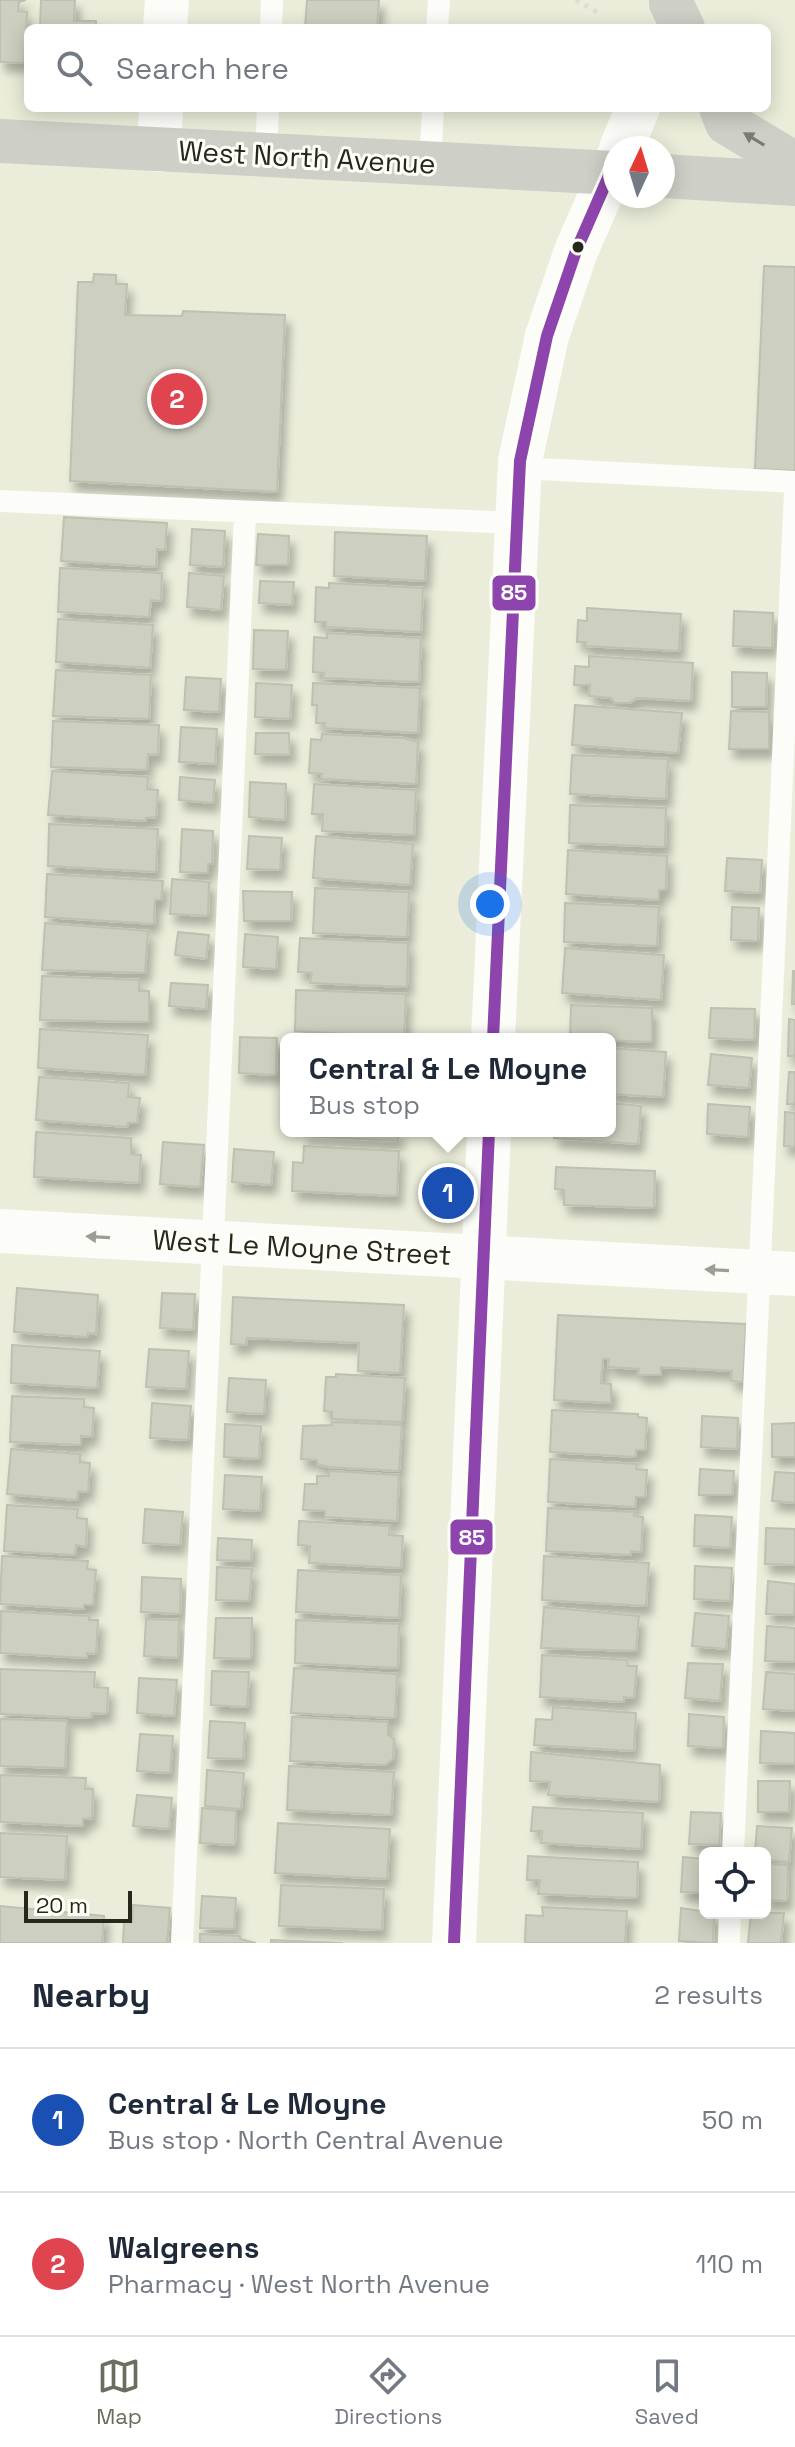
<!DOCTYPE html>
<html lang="en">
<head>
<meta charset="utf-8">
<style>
  :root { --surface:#fff; --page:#f2f2f3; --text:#1f2937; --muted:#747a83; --line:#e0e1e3; --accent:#6c6d5e }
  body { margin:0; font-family:"Space Grotesk",sans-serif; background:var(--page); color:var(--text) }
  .controls { position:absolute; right:24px; bottom:24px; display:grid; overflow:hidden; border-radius:12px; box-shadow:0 4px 20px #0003 }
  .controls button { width:72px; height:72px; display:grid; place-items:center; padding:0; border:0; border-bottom:2px solid var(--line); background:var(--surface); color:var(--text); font:40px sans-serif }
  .compass { position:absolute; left:603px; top:136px; width:72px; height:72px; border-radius:50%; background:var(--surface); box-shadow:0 4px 20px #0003; rotate:4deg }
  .scale { position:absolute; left:24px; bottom:20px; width:108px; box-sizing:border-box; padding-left:8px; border:4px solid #27281b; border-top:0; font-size:22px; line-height:28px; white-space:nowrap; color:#27281b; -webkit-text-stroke:6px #fefff8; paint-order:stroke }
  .you { position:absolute; left:490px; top:904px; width:28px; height:28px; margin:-20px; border:6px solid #fff; border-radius:50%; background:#1a73e8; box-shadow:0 0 0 12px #1a73e833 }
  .badge { display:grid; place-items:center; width:52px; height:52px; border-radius:50%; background:var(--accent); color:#fff; font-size:26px; font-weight:700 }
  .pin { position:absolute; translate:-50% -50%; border:4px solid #fff; box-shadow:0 2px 8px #0006 }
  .popup { position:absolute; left:280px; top:1033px; width:336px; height:104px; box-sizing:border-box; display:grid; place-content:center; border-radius:12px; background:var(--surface); filter:drop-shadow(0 2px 6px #0005); font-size:26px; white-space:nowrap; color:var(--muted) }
  .popup b { font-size:30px; color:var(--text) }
  .popup::after { content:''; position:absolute; left:50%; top:100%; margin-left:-16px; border:16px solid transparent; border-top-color:var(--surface) }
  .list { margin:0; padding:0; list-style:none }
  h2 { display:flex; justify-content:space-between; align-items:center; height:104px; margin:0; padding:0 32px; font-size:34px }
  h2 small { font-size:26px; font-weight:400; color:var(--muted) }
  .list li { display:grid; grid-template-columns:52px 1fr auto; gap:24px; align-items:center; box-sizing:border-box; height:144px; padding:0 32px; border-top:2px solid var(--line) }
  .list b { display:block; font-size:30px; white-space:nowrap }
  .list p { margin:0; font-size:26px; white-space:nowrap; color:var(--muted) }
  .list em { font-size:26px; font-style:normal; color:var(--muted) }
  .icon { flex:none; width:44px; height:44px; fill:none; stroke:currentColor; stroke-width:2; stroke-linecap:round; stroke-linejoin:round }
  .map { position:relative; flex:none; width:795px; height:1943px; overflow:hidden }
  .search { position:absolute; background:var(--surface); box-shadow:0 4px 20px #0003; left:24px; right:24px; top:24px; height:88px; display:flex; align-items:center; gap:20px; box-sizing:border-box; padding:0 28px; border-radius:12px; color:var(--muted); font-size:30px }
  .sheet { height:392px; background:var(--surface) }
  nav { display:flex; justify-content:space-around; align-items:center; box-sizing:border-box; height:112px; border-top:2px solid var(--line); background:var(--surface); font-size:22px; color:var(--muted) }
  nav a { display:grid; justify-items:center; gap:4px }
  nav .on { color:var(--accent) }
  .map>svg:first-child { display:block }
  .building { fill:#cdcfc0; stroke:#bec0b1; stroke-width:2; filter:url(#shadow) }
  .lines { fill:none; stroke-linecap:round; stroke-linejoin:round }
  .path { stroke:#dcddd7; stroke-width:5; stroke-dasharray:4 6; stroke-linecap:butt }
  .service { stroke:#fcfcf9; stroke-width:22 }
  .minor { stroke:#fcfcf9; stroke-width:44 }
  .tertiary { stroke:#fcfcf9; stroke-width:44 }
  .primary { stroke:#cecfc6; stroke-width:44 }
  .bus-1-casing { stroke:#fefff8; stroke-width:18 }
  .bus-1 { stroke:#8e44ad; stroke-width:12 }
  .oneway { fill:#7a7c70 }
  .oneway2 { fill:#9c9d95 }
  .bus-dot { fill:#27281b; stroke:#fefff8; stroke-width:3 }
  .labels { text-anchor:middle; stroke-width:6; stroke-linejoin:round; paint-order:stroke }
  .street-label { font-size:28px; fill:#27281b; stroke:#fefff8 }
  .line-badge { stroke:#fefff8; stroke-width:3 }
  .badge-label { font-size:22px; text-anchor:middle; font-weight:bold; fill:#fff }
</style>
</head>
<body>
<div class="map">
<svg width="795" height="1943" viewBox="0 0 795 1943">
  <defs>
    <filter id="shadow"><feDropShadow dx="5" dy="9" stdDeviation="4" flood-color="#0004"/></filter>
  </defs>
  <rect width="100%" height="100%" fill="#ebedda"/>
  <path class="building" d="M0,0h26l-7,2 -1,9 9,1 -3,51 -24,-1z
    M41,0h34l-1,21h22v7h-56z
    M307,0h72l-2,28h-72z
    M764,266l31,1v204l-40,-2z
    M94,274l22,1v9h11l-2,31 57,1 1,-5 102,4 -8,177 -207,-11 8,-199h15z
    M64,517l103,6 -2,27 -8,-1 -1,18 -95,-6z
    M192,529l33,2 -2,36 -33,-2z
    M335,532l92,4 -2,45 -91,-5z
    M258,534l31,2 -1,29h-32z
    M60,568l102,5 -1,28 -10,-1 -2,17 -91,-5z
    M189,573l35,3 -3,34 -34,-3z
    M260,581l34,1 -2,23 -33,-2z
    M329,583l94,5 -2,44 -95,-5v-5h-11l1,-35 13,1z
    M587,608l94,6 -2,37 -93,-5v-4h-9l1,-22 9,1z
    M734,611l39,2 -1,35 -39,-2z
    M58,619l95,6 -3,43 -94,-6z
    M254,630l34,1 -2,39 -33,-1z
    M327,633l94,5 -2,44 -96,-4 1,-5 -11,-1 1,-35 13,1z
    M589,656l104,7 -2,38 -54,-3 -7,5h-15l-4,-5 -22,-2 1,-11h-16l1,-19 14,1z
    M56,670l95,5 -2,44 -96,-3z
    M732,672l35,1 -1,34h-34z
    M186,677l35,2 -2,33 -35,-2z
    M256,683l36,2 -2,34 -35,-2z
    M313,683l107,5 -2,45 -94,-5 1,-5h-9l1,-18h-5z
    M575,705l107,8 -4,40 -106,-8z
    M731,711l38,1v37h-40z
    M53,721l106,4 -1,30 -10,-1 -1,16 -96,-3z
    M181,727l36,2 -2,35 -36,-2z
    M256,733h33l1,22 -35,-1z
    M322,734l82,4 14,4 -2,42 -95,-5 1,-5 -13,-1 2,-34 10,1z
    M572,755l96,4 -2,40 -96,-5z
    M52,771l96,6 -1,12 11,1 -2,27 -10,1v3l-98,-6z
    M180,777l35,3 -2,23 -34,-3z
    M250,782l36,2 -1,36 -36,-3z
    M314,784l102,6 -2,45 -92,-4 1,-17h-11z
    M570,805l96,3 -1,39 -96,-4z
    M49,824l109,5 -2,43 -108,-6z
    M182,829l31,2 -1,33h-4v9l-28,-1z
    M249,836l33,2 -2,32 -33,-1z
    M316,836l97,8 -3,41 -97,-7z
    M568,850l99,6 -1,34h-7v10l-93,-6z
    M727,858l35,2 -2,33 -35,-2z
    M47,874l116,7 -2,19h-6l-1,24 -109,-7z
    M172,879l37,3 -1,34 -38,-2z
    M315,888l94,4 -2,45 -94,-4z
    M243,891l49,1 -1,29h-47z
    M565,903l94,4 -2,39 -93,-4z
    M732,907l27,1 -1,33 -27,-1z
    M45,923l103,8 -3,42 -103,-3z
    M178,932l31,3 -3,24 -31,-4z
    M245,934l33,3 -2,32 -33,-2z
    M300,938l108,5 -1,44 -97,-4 2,-10 -14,-1z
    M565,948l99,7 -3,45 -99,-7z
    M793,971h2v33h-3z
    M42,976l97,4v11h10v31l-109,-2z
    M171,983l37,2 -2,24 -37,-3z
    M296,990l110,4 -2,43 -109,-6z
    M571,1005l81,3v34l-82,-3z
    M711,1008l44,1 -1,31 -45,-2z
    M789,1019l6,1v36h-7z
    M40,1029l108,6 -3,40 -107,-7z
    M240,1037l37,1 -1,37 -37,-2z
    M610,1048l56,4 -3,45 -53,-3z
    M711,1054l41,4 -3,30 -41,-3z
    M789,1072h6v32h-8z
    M39,1077l90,6 -1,14 12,1 -3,25h-9l-1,4 -91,-7z
    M610,1103l31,3 -3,38 -84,-6 1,-7h55z
    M708,1104l42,3 -2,30 -41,-3z
    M785,1112l10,1v34l-11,-1z
    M303,1131h96l-1,10 -96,-5z
    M36,1132l95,6v16l10,1 -2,28 -105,-6z
    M163,1142l41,3 -4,42 -40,-3z
    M304,1146l95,5 -2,45 -105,-5 1,-29 10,1z
    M234,1149l40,3 -3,33 -39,-3z
    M556,1167l99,4 -1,37 -90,-3v-15l-9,-1z
    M17,1288l81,7 -2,39 -8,-1 -1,4 -73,-5z
    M162,1293l33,1 -2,36 -33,-2z
    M233,1297l171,8 -4,68 -42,-2 1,-28 -112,-5 -1,7 -15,-1z
    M558,1315l188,9 -3,58 -12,-1 1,-10 -71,-4v8h-23l1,-6 -31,-2 1,-8h-6l-2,24 10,1v19l-57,-3z
    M12,1345l88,6 -3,37 -86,-5z
    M149,1349l40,2 -3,38 -40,-2z
    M336,1374l69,4 -3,44 -70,-3v-7l-8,-1 2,-34h10z
    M229,1378l37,2 -2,34 -37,-2z
    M12,1396l72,3v8l10,1 -2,29 -11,-1v9l-71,-3z
    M152,1403l39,3 -3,34 -38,-2z
    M552,1410l86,4v3l9,1 -2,32h-9l-1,7 -85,-5z
    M702,1416l36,2 -1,31 -36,-2z
    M332,1422l70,3 -3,46 -71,-4 -11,-3v-4l-16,-1 2,-33 29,-1z
    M795,1423v34h-23v-33z
    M225,1424l36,2 -2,33 -35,-2z
    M11,1449l69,5v8l10,1 -2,29 -10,-1 -1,9 -70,-6z
    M550,1459l87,5 -1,5 11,1 -2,27h-9l-1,10 -87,-5z
    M700,1469l34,2 -2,24h-33z
    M329,1471l70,4 -2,46 -72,-4v-6l-22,-1 2,-26h12v-8h12z
    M775,1472l20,1v30l-23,-2z
    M225,1475l37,2 -2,34 -37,-2z
    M7,1505l71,4 -1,9 10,1 -1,28 -10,-2 -1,10 -71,-4z
    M548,1508l87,4 -1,4 9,1 -2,35 -10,-1v4l-85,-4z
    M145,1509l38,3 -3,33 -37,-2z
    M695,1515l37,2 -2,31 -36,-2z
    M299,1521l91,5 -1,9 14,1 -2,32 -92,-5 1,-17 -12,-1z
    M766,1528l29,1v36l-30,-1z
    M218,1538l34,2 -1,21 -34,-1z
    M2,1556l86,5 -1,8 9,1 -3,35h-9v4l-84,-5z
    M544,1556l105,7 -3,43 -104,-6z
    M695,1566l37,2 -2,33 -36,-2z
    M217,1567l35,2 -3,32 -33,-1z
    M298,1570l103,5 -2,43 -103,-6z
    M142,1577l39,2 -1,35 -39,-2z
    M768,1581l27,3 -1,31 -28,-1z
    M544,1607l95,9 -3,35 -95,-3z
    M1,1611l88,5v4h9l-2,34 -9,-1v5l-87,-5z
    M695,1613l34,3 -3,33 -34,-3z
    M216,1618h36l-1,41 -37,-1z
    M146,1619l33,1 -1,38 -34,-2z
    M296,1620l103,4 -1,44 -103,-5z
    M767,1626l28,2v34l-30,-1z
    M542,1655l85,5 1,6h9l-3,32 -10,-1v5l-84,-5z
    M688,1663l35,1 -3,37 -35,-3z
    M294,1668l103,6 -2,44 -104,-5z
    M0,1669l95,3 -1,15 14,1 -1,26 -15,-1 -1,5 -91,-4z
    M212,1671l37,1 -2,35 -36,-2z
    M766,1672l29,2v37l-32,-2z
    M139,1678l38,2 -3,36 -37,-3z
    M553,1707l83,6 -2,38 -100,-6 2,-26 16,1z
    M689,1714l35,3 -1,31 -35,-2z
    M292,1717l96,5v13l6,4 -1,20 -8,6 -95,-4z
    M0,1719l67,2 -2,47 -65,-2z
    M210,1721l35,2 -2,36 -35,-1z
    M761,1731l34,2v31l-35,-1z
    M140,1734l33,2 -3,37 -33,-2z
    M531,1752l129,13 -1,37 -111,-7 2,-13 -20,-1z
    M289,1766l105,6 -3,43 -104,-5z
    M207,1770l37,3 -3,36 -36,-3z
    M0,1775l86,3 -1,11h8l-1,29 -9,1v7l-83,-4z
    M758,1781h32l-1,31h-31z
    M137,1795l35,3 -3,31 -36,-3z
    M533,1807l110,6 -2,36 -100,-6 1,-12h-11z
    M202,1808l34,3 -1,34 -35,-2z
    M691,1812l30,1 -2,32 -30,-1z
    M278,1823l112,6 -3,50 -112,-6z
    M757,1826l35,2 -3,34 -24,-2v-7h-10z
    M0,1833l67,3 -2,44 -65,-3z
    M528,1856l110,6 -1,36 -99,-4 2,-14h-13z
    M683,1857l22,2v34l-24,-1z
    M765,1864l23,1 -1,36 -22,-1z
    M281,1885l103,4 -2,41 -103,-4z
    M202,1896l34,2 -2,31 -34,-1z
    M133,1905l37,3 -3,35h-44l1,-22 8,1z
    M0,1906l104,10 -2,27h-102z
    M542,1907l85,4 -2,32h-100l1,-28 17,1z
    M681,1908l33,5 -1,30 -34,-2z
    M751,1913h33l-3,30h-33z
    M200,1934l40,2v3l16,4h-56z
    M271,1940l72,3h-72z"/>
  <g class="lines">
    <path class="path" d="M576,0l21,12"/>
    <path class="service" d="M271,28l1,-28
      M437,28l2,-28
      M266,155l2,-47
      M430,164l3,-56
      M519,468l276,14
      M0,501l515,22
      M733,1853l62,-1361
      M182,1943l63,-1430
      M729,1943l1,-30"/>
    <path class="minor" d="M165,28l2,-28
      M159,150l2,-42
      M0,1231l795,43"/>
    <path class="tertiary" d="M621,148l17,-40
      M493,1039l27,-578 27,-125 29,-85 39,-89
      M454,1943l35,-812"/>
    <path class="primary" d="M671,3l12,25
      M721,108l6,15 68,41
      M0,141l615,32
      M663,176l132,8"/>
    <defs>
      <path id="bus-1" d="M493,1039l27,-578 27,-125 29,-85 39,-89
        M454,1943l35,-812"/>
    </defs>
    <use href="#bus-1" class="bus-1-casing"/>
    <use href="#bus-1" class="bus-1"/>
  </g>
  <defs><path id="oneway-solid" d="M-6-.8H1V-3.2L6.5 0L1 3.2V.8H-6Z" transform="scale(2)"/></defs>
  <use class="oneway" href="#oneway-solid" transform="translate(754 139) rotate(-149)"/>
  <g class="oneway2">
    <use href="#oneway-solid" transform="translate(98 1237) rotate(-177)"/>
    <use href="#oneway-solid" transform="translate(717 1270) rotate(-177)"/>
  </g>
  <circle class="bus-dot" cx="578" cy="247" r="7"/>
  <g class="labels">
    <g class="street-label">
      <text transform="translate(307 157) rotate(3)" y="10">West North Avenue</text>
      <text transform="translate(302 1247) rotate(3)" y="10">West Le Moyne Street</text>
    </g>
  </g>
  <g class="line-badge">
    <rect x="491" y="574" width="46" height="38" rx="8" fill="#8e44ad"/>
    <rect x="449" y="1518" width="45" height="38" rx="8" fill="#8e44ad"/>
  </g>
  <g class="badge-label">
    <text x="514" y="600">85</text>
    <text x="472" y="1545">85</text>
  </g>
</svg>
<div class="controls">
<button><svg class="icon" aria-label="locate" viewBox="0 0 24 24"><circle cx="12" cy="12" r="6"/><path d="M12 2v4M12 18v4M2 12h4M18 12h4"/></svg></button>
</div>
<svg class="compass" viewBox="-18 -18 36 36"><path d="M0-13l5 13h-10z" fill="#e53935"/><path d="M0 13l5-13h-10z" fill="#747a83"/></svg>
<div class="scale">20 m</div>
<div class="you"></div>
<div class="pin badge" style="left:448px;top:1193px;background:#1a4fb4">1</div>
<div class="popup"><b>Central &amp; Le Moyne</b>Bus stop</div>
<div class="pin badge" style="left:177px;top:399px;background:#e0444e">2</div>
<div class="search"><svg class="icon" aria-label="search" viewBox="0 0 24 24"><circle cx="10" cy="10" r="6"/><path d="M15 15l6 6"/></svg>Search here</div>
</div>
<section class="sheet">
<h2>Nearby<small>2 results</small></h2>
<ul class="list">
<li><span class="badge" style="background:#1a4fb4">1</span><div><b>Central &amp; Le Moyne</b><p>Bus stop · North Central Avenue</p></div><em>50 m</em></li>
<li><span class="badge" style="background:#e0444e">2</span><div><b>Walgreens</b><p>Pharmacy · West North Avenue</p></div><em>110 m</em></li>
</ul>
</section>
<nav>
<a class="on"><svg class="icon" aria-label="map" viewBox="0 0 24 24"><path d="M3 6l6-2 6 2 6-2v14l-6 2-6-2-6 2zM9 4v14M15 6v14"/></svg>Map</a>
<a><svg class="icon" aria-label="directions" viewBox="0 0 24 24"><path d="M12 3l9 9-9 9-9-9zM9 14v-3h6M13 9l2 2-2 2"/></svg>Directions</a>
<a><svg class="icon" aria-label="saved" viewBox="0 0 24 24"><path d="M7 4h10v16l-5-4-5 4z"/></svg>Saved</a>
</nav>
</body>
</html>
